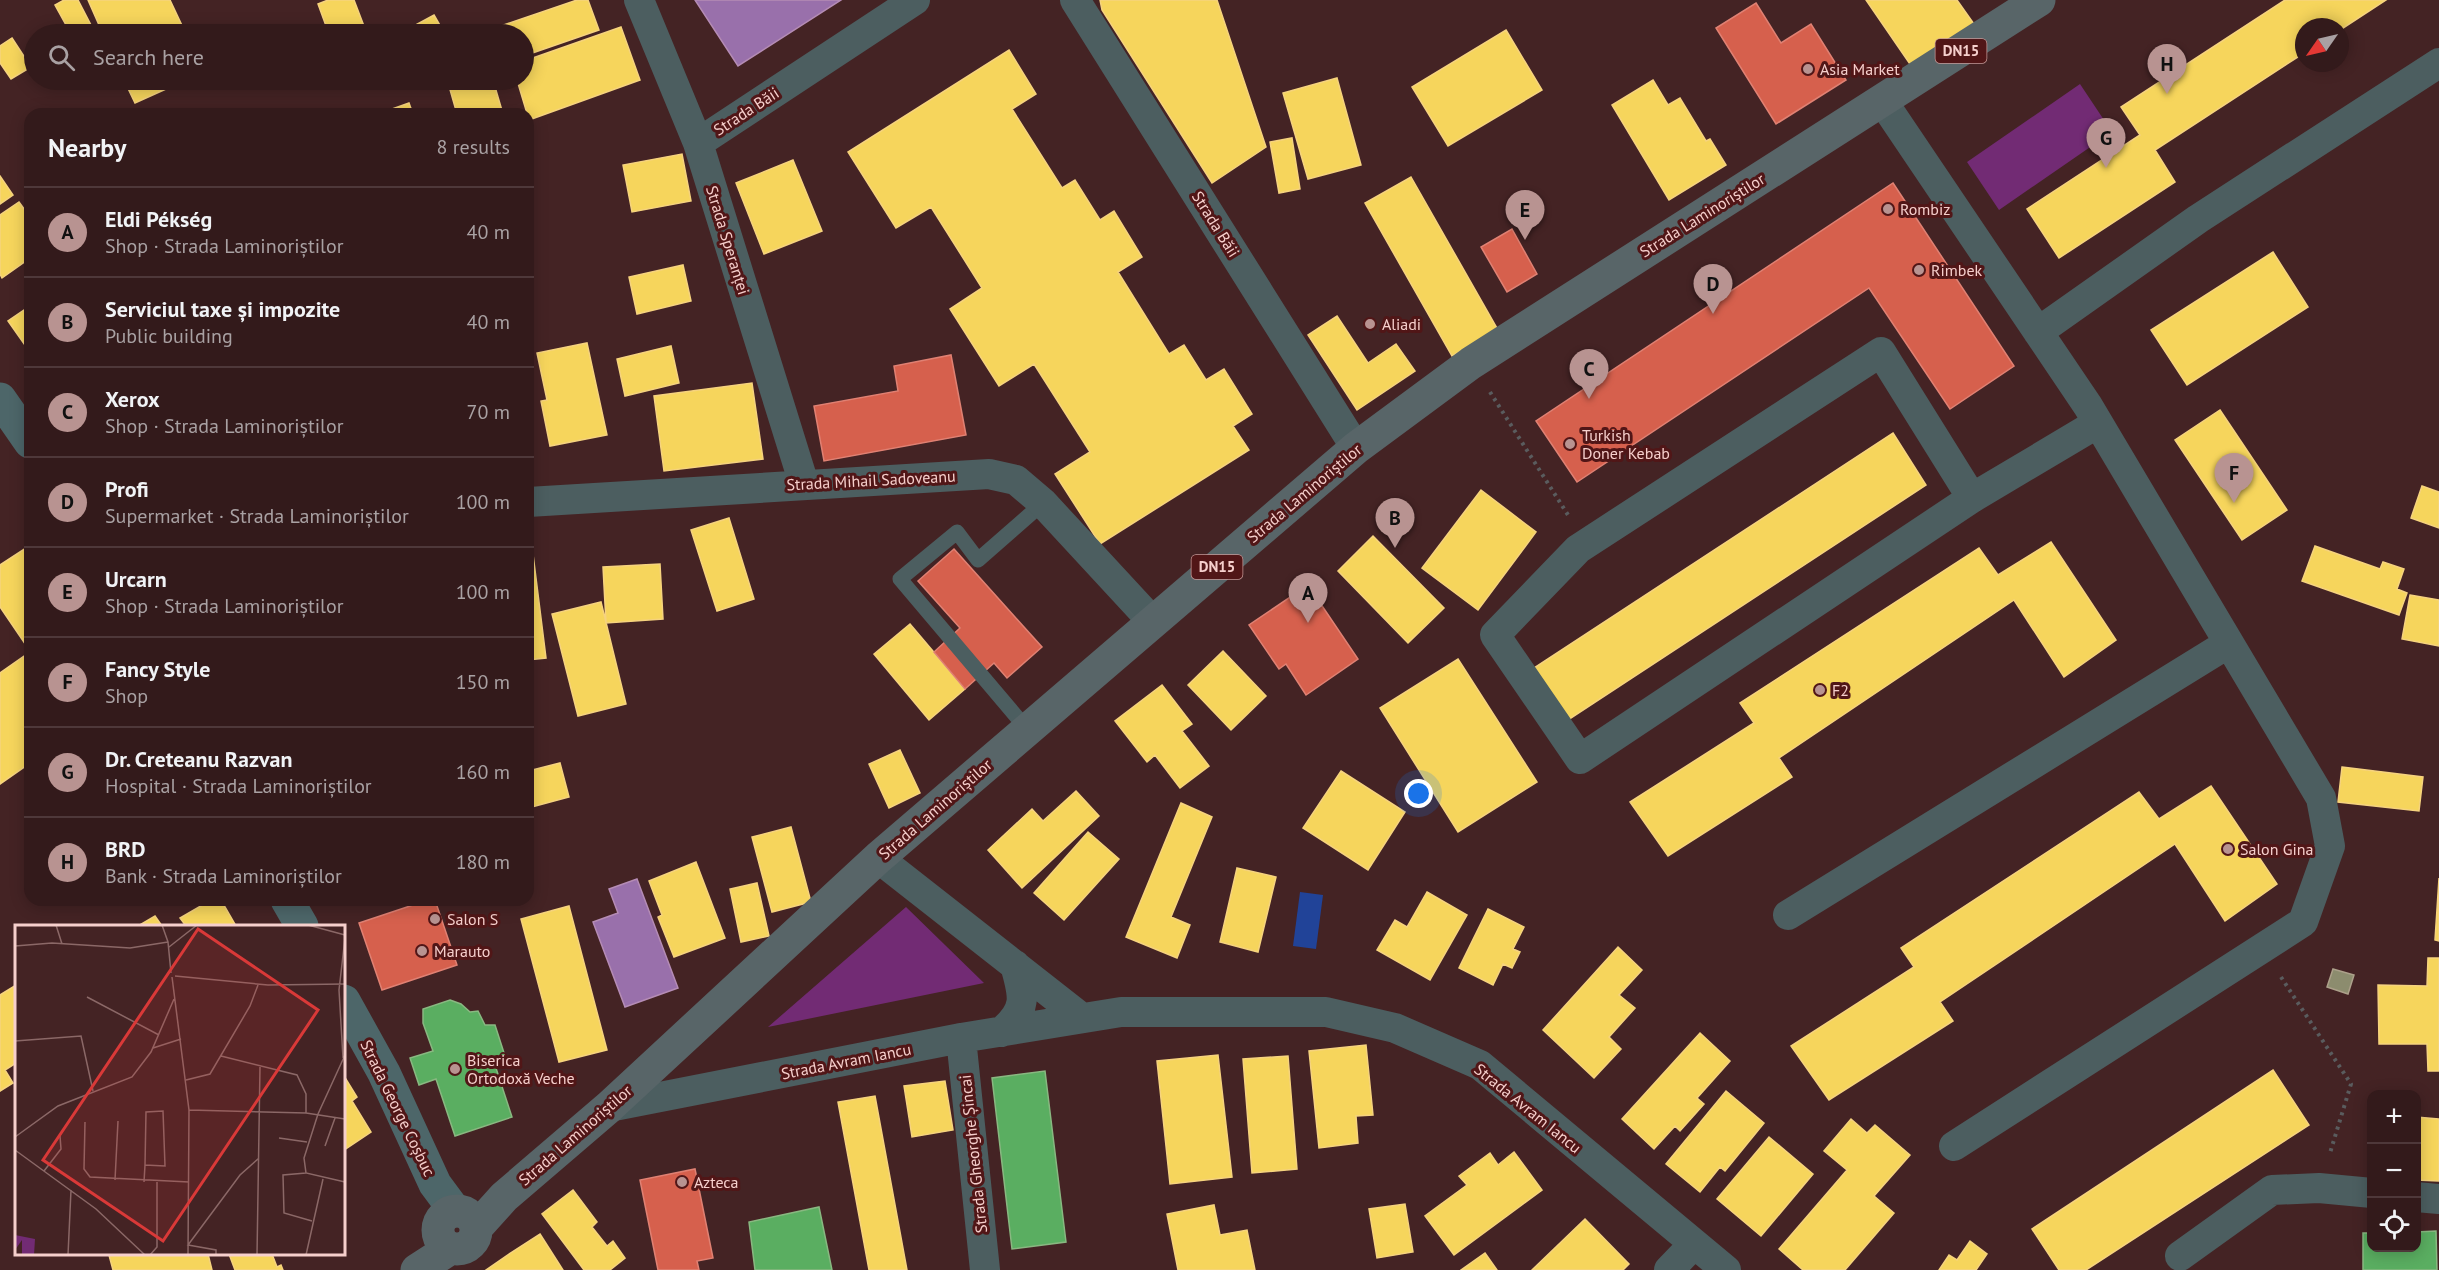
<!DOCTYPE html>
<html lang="en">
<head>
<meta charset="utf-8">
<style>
  :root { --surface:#331a1b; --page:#3b2324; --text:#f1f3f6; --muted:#a9a1a3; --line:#4e383a; --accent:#b89391 }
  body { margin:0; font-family:"PT Sans",sans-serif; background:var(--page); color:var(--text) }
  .controls { position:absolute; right:18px; bottom:18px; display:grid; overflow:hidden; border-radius:12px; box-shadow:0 3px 15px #0003 }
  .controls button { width:54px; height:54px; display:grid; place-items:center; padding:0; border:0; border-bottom:2px solid var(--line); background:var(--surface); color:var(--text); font:30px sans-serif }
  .compass { position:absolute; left:2295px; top:18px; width:54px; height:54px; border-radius:50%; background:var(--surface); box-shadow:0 3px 15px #0003; rotate:236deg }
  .you { position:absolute; left:1419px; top:794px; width:21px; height:21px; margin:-15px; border:4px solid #fff; border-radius:50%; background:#1a73e8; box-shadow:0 0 0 9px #1a73e833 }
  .badge { display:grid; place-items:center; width:39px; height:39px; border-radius:50%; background:var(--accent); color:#111; font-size:20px; font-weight:700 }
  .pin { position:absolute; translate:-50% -50px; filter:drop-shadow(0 2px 3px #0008) }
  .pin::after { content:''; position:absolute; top:32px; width:21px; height:18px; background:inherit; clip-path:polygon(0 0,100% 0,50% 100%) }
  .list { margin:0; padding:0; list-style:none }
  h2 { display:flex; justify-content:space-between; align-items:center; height:78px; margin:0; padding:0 24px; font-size:26px }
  h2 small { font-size:20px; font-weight:400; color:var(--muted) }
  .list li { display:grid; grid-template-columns:39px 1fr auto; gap:18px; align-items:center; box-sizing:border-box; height:90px; padding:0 24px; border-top:2px solid var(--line) }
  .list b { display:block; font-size:22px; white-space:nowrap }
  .list p { margin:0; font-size:20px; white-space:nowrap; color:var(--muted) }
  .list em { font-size:20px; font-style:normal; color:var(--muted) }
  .icon { flex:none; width:33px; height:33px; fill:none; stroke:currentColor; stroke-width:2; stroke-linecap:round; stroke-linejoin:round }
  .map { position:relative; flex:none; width:2439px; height:1270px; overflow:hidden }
  .search { position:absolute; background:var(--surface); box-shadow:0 3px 15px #0003; left:24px; top:24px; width:510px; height:66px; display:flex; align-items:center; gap:15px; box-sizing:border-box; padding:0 21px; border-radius:33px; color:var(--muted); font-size:22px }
  .panel { position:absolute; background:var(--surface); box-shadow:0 3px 15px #0003; left:24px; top:108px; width:510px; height:798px; border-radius:18px }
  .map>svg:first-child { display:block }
  .green { fill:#722b74 }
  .water { fill:#214398 }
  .homes { fill:#f6d55c; stroke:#f6d37e; stroke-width:1.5 }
  .shops { fill:#d6604d; stroke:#e08173; stroke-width:1.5 }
  .offices { fill:#9970ab; stroke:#b58cb5; stroke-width:1.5 }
  .public { fill:#5aae61; stroke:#89b881; stroke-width:1.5 }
  .industry { fill:#8c8c6e; stroke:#aca08a; stroke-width:1.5 }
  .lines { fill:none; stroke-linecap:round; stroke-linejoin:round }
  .path { stroke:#5a5c5e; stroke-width:4; stroke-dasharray:3 4.5; stroke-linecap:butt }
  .service { stroke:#4c5e60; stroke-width:15 }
  .minor { stroke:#4c5e60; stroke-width:30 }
  .secondary { stroke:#4d6669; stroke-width:33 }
  .primary { stroke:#586568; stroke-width:33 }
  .poi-dot { fill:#b89391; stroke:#511617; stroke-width:2 }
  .labels { text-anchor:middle; stroke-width:6; stroke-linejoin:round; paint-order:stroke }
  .shield { fill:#511617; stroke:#c49896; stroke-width:1.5 }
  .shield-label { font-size:15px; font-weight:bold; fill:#f6cfcc }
  .poi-label { font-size:16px; fill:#f6cfcc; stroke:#511617; text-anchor:start }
  .street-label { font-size:16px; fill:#f6cfcc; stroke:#511617 }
  .inset-road { fill:none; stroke:#8b6867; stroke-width:1.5 }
  .view { fill:#d93938; fill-opacity:0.15; stroke:#d93938; stroke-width:3 }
  .inset-edge { fill:none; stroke:#f6cfcc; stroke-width:3 }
</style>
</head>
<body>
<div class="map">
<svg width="2439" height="1270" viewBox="0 0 2439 1270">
  <rect width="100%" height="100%" fill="#442324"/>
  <path class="green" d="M2080,84l32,48 -113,78 -32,-48z
    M906,907l78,76 -216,44z"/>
  <path class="water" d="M1300,892l23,3 -7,54 -23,-3z"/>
  <path class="homes" d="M64,0h14l15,29 -11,5h-11l-16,-29z
    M88,0h82l16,34h-83z
    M328,0h26l13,34h-38l-11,-30z
    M577,0h11l11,30 -75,26v-22h-47z
    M1100,0h117l49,147 -54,36 -110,-173z
    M1866,0h91l17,24 -62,43z
    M2285,0h101l-46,30v-3h-36v26l-149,97 20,32 -116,76 -32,-49 113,-74 -19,-28z
    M434,15l11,19h-46z
    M621,27l19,53 -111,40 -12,-40h7v-19z
    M1506,30l36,60 -94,56 -36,-59z
    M12,38l19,29 -20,12 -11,-16v-17z
    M1009,50l27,44 -24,15 50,79 13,-8 25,40 14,-9 28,46 -24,15 51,82 15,-9 22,35 18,-11 28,45 -19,12 16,24 -149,94 -45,-70 35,-22 -56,-88 -35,22 -49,-77 32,-21 -51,-81 -35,21 -48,-76z
    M1337,78l24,87 -53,14 -25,-86z
    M124,80h62l-51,23z
    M471,80h22l10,34h-46l-8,-28z
    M1653,80l15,25 12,-7 26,43 4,-2 16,26 -57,35 -57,-95z
    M409,103l4,11h-35z
    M1292,138l8,51 -21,4 -9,-51z
    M682,154l9,47 -59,11 -9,-47z
    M793,160l29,71 -58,23 -28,-71z
    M0,176l13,19 -13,9z
    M1411,177l87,153 -46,26 -87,-153z
    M19,202l11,15v41l-28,20 -2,-4v-59z
    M2273,252l35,55 -121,78 -36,-55z
    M683,265l8,36 -54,13 -8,-37z
    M30,306v40l-3,2 -19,-27z
    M1337,316l31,47 28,-19 19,27 -58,39 -49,-75z
    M587,343l20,92 -57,11 -9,-45 6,-1 -10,-47z
    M671,346l8,37 -54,13 -8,-37z
    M752,383l11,76 -99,12 -10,-75z
    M2220,410l67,100 -45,30 -67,-100z
    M1893,433l33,52 -358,235 -34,-52z
    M2422,486l17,6v36l-28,-10z
    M1481,490l55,42 -58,78 -56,-42z
    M729,518l25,81 -37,12 -26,-81z
    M1373,536l71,72 -36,35 -70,-72z
    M531,538l15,120 -18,2v-121z
    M2051,542l65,98 -52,37 -50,-77 -235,158 13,19 -124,79 -38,-54 124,-79 -14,-20 239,-155 19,27z
    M29,546h1v105l-30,-44v-42z
    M2315,546l65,23 3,-7 21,7 -7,20 10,4 -8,22 -97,-34z
    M660,564l3,55 -57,4 -3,-56z
    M2410,595l29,5v46l-37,-7z
    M601,602l25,102 -48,12 -26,-102z
    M910,624l55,65 -36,31 -55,-66z
    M1223,651l43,45 -35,34 -43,-45z
    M30,652v111l-30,21v-111z
    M1458,659l79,123 -79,50 -78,-124z
    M1162,685l30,39 -10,7 27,35 -29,22 -25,-33 -8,7 -32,-41z
    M900,750l20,43 -31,15 -20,-44z
    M560,763l9,34 -41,11v-37z
    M2342,767l81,10 -4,34 -81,-9z
    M1341,771l64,41 -37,58 -65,-42z
    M2211,786l66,98 -52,37 -50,-77 -235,158 13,19 -124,79 -38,-54 123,-79 -13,-19 238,-156 20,27z
    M1076,791l23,25 -77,72 -34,-38 44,-41 11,12z
    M1181,803l31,14 -41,100 19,8 -13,33 -51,-21z
    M791,827l20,75 -39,10 -20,-75z
    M1088,832l31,27 -55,61 -30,-27z
    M696,862l29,76 -51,19 -16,-40 4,-2 -13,-34z
    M1237,868l39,9 -18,75 -38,-10z
    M2439,878v63l-4,-1z
    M757,883l12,53 -28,6 -11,-53z
    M1427,892l40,23 -37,65 -53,-30 18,-30 12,7z
    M211,900h10l15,26h-50l-6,-8z
    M569,906l38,144 -48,12 -38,-143z
    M1488,909l36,18 -11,22 7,3 -8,16 -9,-4 -10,21 -34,-17z
    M155,916l7,10h-24z
    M1618,947l24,23 -23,25 16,13 -26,29 12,12 -27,29 -51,-48z
    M2428,958h11v113h-11l-1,-27h-48l-1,-59 49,1z
    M16,985v78l-11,7 8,13 -13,8v-96z
    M1700,1033l30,28 -33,37 7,6 -24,27 -5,-5 -21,23 -32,-30z
    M1366,1045l7,70 -17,1 2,27 -39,5 -10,-97z
    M1218,1055l14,122 -62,7 -13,-123z
    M1288,1056l9,113 -45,4 -9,-114z
    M2273,1070l36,55 -223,145h-27l-27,-41z
    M344,1076l13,21 -5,4 19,31 -27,18z
    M945,1081l8,49 -41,7 -8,-51z
    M1726,1091l38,32 -39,48 -5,-4 -20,25 -34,-28z
    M875,1096l32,174h-38l-31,-168z
    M2416,1117l23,2v62l-23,-1z
    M1851,1119l16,14 8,-8 35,30 -36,41 20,17 -49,57h-42l-24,-21 68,-79 -23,-19z
    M1769,1137l44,37 -52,62 -44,-37z
    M1514,1152l28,38 -88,65 -29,-39 42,-31 -8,-9 31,-23 8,12z
    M573,1190l24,32 -5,5 15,19 6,-5 12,17 -15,12h-26l-42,-56z
    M1405,1204l8,48 -36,6 -8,-49z
    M1214,1205l6,30 27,-5 8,40h-77l-11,-56z
    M1585,1219l44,45 -6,6h-91z
    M540,1234l23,36h-77l26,-18z
    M1970,1241l17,13 -11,16h-37l10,-15 8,5z
    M1485,1253l12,17h-36z
    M116,1254h92l4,16h-99l-4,-15z
    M229,1254h43l5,13 4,-2 2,5h-48z"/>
  <path class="shops" d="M1756,3l25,40 30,-19 35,56 -70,44 -60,-96z
    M1893,183l121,183 -64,43 -81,-121 -292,194 -41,-61z
    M1512,229l25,45 -30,18 -26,-45z
    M951,355l15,80 -142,26 -10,-55 84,-15 -4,-25z
    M954,549l88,98 -35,31 -13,-15 -29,26 -31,-37 26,-24 -42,-47z
    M1308,585l50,74 -52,36 -20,-31 -7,5 -30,-44z
    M428,900h7l22,65 -75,25 -23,-67z
    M695,1169l18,89 -16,3 2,9h-41l-18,-90z"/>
  <path class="offices" d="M695,0h146l-103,66z
    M637,879l41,109 -53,19 -32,-85 25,-9 -9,-24z"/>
  <path class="public" d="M450,1000l11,4 9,8 8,-1 7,14h10l10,31 -12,3 19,58 -57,19 -19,-57 -17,6 -9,-27 23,-7 -10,-28v-14z
    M1045,1071l21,171 -54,7 -20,-171z
    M819,1207l13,63h-77l-6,-48z
    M2436,1231l1,39h-74v-37h9v15h44v-16z"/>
  <path class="industry" d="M2333,969l21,6 -6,19 -21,-7z"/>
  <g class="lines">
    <path class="path" d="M1490,392l78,123
      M2281,977l70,107 -21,69"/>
    <path class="service" d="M1027,729l-127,-150 57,-47 21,28 65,-57"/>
    <path class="minor" d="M639,0l59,143 106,341
      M1075,0l281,448
      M1883,102l205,304 233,392 9,48 -27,76 -349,224
      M698,143l217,-143
      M2038,332l160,-113 241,-156
      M1972,498l-392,261 -85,-124 83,-86 303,-197 91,146 126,-75
      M528,502l461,-28 27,6 27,23 110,119
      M878,858l204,160
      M1788,915l441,-272
      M1001,1032c27,-22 23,-36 14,-67
      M961,1038l24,232
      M609,1107l352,-69 160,-26h205l69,16 85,37 246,205
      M2416,1197l23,2
      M2180,1256l92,-66 47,-2 53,5
      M1669,1270l25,-26"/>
    <path class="secondary" d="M0,399l30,43
      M287,900l15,26
      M344,1001l40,72 51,111 20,27"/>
    <path class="primary" d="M438 1230a19 19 0 1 1 38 0a19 19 0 1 1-38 0Z
      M477,1227l27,-30 105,-90 269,-249 478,-410 115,-85 568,-363
      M417,1270l34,-22"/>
  </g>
  <g class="poi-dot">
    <circle cx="1808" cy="69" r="6"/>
    <circle cx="1888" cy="209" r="6"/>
    <circle cx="1919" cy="270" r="6"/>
    <circle cx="1370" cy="324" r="6"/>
    <circle cx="1570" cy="444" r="6"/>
    <circle cx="1820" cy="690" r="6"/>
    <circle cx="2228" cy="849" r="6"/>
    <circle cx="435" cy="919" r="6"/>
    <circle cx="422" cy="951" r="6"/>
    <circle cx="455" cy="1069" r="6"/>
    <circle cx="682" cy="1182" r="6"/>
  </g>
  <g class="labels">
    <g class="shield">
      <rect x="1935.5" y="39" width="51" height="24" rx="4.5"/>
      <rect x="1191.5" y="555" width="51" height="24" rx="4.5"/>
    </g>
    <g class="shield-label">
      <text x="1961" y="56">DN15</text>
      <text x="1217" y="572">DN15</text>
    </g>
    <g class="poi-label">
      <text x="1820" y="75">Asia Market</text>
      <text x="1900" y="215">Rombiz</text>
      <text x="1931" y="276">Rimbek</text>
      <text x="1382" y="330">Aliadi</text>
      <text x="1582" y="441">Turkish<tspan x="1582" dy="18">Doner Kebab</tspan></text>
      <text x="1832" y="696">F2</text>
      <text x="2240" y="855">Salon Gina</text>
      <text x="447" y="925">Salon S</text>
      <text x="434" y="957">Marauto</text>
      <text x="467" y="1066">Biserica<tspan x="467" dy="18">Ortodoxă Veche</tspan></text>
      <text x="694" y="1188">Azteca</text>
    </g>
    <g class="street-label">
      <text transform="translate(746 111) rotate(-33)" y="6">Strada Băii</text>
      <text transform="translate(1702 215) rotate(-32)" y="6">Strada Laminoriștilor</text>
      <text transform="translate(1216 224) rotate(58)" y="6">Strada Băii</text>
      <text transform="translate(728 240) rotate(73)" y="6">Strada Speranței</text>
      <text transform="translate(871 480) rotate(-3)" y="6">Strada Mihail Sadoveanu</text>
      <text transform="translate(1304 493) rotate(-40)" y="6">Strada Laminoriștilor</text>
      <text transform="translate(935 809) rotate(-41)" y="6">Strada Laminoriștilor</text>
      <text transform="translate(846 1061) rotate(-11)" y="6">Strada Avram Iancu</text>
      <text transform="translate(398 1108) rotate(64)" y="6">Strada George Coșbuc</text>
      <text transform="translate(1528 1108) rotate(39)" y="6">Strada Avram Iancu</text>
      <text transform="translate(575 1135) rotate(-41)" y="6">Strada Laminoriștilor</text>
      <text transform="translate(973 1154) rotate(-96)" y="6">Strada Gheorghe Șincai</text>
    </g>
  </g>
  <g transform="translate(15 925)">
    <rect width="330" height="330" fill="#442324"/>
    <path d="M0,310l20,4 -1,16h-12v-15l-7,10z" fill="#722b74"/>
    <path class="inset-road" d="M41,0l6,19M147,0l6,17 3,31M293,0l37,10M0,21l37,-3 78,5 38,-6M154,22l28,-22M160,51l93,9 77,-1M157,52l17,133 -1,145M72,72l72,38M0,116l66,-5 12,55M138,123l28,-9M330,130l-27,59 -14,44 2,15 39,9M206,131l76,19 9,19v19M328,133l-4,-68 6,-52M171,155l24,-6 40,-68 8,-21M174,185l117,3 39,6M70,197l-1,47 6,8 99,5M0,212l43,-31 74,-29 19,-25 23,-53M264,213l28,4M310,221l10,-28M0,225l81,59 49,46M29,246l17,-22 -1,-13M291,248l-23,2 1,38 28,8M100,255l3,-59M129,257l1,-17 20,1 -2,-55 -17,1 -1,53M53,330l3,-65M135,330l7,-8v-65M201,330v-5l-28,-5 52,-70 19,-17M242,330l3,-188M291,330l17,-76"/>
    <path class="view" d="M183,4l120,81 -155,231 -120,-81z"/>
    <rect width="330" height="330" class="inset-edge"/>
  </g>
</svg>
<div class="controls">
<button>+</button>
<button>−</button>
<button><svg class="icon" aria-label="locate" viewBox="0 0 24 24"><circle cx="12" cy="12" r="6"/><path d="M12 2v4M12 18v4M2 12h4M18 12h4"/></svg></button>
</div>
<svg class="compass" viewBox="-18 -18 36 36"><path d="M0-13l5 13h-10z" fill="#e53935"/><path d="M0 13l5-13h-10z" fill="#a9a1a3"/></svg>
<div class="you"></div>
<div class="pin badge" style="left:1308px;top:623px">A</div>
<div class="pin badge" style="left:1395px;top:548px">B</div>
<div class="pin badge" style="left:1589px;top:399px">C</div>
<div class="pin badge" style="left:1713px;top:314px">D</div>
<div class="pin badge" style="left:1525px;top:240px">E</div>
<div class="pin badge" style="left:2234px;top:503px">F</div>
<div class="pin badge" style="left:2106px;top:168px">G</div>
<div class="pin badge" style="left:2167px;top:94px">H</div>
<div class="search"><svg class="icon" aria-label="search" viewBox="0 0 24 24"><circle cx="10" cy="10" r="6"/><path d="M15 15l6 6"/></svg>Search here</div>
<section class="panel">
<h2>Nearby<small>8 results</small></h2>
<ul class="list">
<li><span class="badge">A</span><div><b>Eldi Pékség</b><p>Shop · Strada Laminoriștilor</p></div><em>40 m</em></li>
<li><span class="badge">B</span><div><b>Serviciul taxe și impozite</b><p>Public building</p></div><em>40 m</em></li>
<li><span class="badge">C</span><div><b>Xerox</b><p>Shop · Strada Laminoriștilor</p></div><em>70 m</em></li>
<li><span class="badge">D</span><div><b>Profi</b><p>Supermarket · Strada Laminoriștilor</p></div><em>100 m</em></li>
<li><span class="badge">E</span><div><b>Urcarn</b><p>Shop · Strada Laminoriștilor</p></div><em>100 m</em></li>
<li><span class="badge">F</span><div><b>Fancy Style</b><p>Shop</p></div><em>150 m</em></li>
<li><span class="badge">G</span><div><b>Dr. Creteanu Razvan</b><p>Hospital · Strada Laminoriștilor</p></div><em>160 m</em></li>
<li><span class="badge">H</span><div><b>BRD</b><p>Bank · Strada Laminoriștilor</p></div><em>180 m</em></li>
</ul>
</section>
</div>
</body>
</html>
